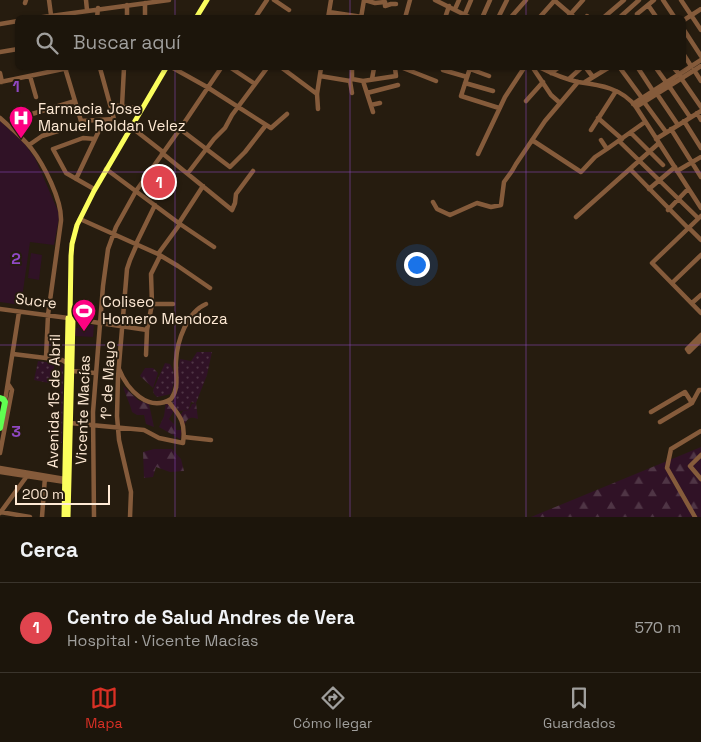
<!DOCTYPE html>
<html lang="es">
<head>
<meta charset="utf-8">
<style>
  :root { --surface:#1c150b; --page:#292219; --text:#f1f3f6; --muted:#a09f9d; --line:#3a342c; --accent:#d93025 }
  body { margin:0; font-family:"Space Grotesk",sans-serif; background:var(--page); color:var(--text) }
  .scale { position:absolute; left:15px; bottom:12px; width:95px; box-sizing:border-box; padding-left:5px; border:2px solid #ffead5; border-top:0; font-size:14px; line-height:18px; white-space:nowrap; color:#ffead5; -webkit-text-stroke:4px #261c0f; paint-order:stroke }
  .you { position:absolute; left:416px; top:264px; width:18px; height:18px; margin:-12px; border:4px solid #fff; border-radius:50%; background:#1a73e8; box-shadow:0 0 0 8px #1a73e833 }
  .badge { display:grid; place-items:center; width:32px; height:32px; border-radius:50%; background:var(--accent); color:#fff; font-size:16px; font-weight:700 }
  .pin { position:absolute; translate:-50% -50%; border:2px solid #fff; box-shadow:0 1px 5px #0006 }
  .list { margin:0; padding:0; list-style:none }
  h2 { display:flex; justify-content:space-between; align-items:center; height:65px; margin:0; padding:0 20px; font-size:21px }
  h2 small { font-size:16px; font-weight:400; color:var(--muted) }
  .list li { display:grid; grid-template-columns:32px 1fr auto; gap:15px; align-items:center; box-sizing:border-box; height:90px; padding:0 20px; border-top:1px solid var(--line) }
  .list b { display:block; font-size:19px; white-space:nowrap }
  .list p { margin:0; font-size:16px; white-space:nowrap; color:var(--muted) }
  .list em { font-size:16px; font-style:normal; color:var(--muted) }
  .icon { flex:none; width:28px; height:28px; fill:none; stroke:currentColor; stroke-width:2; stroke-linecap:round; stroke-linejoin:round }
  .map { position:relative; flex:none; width:701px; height:517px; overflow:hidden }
  .search { position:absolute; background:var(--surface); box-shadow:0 1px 4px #0004; left:15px; right:15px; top:15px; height:55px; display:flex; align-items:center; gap:12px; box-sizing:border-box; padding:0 18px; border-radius:8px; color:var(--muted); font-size:19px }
  .sheet { height:155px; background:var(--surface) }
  nav { display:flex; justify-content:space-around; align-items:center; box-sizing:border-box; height:70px; border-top:1px solid var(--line); background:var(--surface); font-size:14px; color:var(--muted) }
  nav a { display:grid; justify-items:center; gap:2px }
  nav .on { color:var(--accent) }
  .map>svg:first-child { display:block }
  .grass { fill:url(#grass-dots) }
  .forest { fill:url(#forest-firs) }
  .park { fill:#301226 }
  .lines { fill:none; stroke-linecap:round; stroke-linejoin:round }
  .minor { stroke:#855b3b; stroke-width:4.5 }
  .major { stroke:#fbfe5d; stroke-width:5 }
  .highway { stroke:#60fe51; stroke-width:6 }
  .grid { fill:none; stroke:#8f48c2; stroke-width:1; stroke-opacity:0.55 }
  .labels { text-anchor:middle; stroke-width:4; stroke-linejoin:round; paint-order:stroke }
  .poi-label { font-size:15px; fill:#ffead5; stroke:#261c0f; text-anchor:start }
  .street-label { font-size:15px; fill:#ffead5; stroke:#261c0f }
  .grid-label { font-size:16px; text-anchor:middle; font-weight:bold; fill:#8f48c2; stroke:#261c0f; stroke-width:4; stroke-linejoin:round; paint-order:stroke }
</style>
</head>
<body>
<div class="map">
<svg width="701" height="517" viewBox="0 0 701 517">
  <defs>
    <pattern id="grass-dots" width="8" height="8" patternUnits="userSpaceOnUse" patternTransform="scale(1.25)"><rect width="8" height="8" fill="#301226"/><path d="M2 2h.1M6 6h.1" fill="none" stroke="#4f3545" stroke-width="1.8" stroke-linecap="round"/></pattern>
    <pattern id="forest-firs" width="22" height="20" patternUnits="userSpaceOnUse" patternTransform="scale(1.25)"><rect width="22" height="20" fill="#301226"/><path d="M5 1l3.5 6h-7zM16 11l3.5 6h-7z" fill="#4f3545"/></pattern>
  </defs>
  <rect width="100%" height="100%" fill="#261c0f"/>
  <path class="grass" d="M197,352h15l-5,23 -11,28 -5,-1 -2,8 -10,1 -7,-8 8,-44 11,2z
    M38,361l16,2v21l-20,-4z
    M60,363l3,2 -1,78h-1z
    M165,363l5,1c7,11 4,19 1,30l-14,3 -3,-3 -1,-4z"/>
  <path class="forest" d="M145,368h8l5,5 -5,15 -13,-12z
    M123,386l15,14 11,4 5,23 -8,-3 -2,-9h-7l-5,-3c-2,-9 -7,-17 -9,-26z
    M166,402l9,7 -6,10 5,5 2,6h6l-2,9 -21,-12 5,-11z
    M196,403l2,16c-8,-3 -10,-1 -14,6l-5,-7 4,-7 6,-1 3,-6z
    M701,447v70h-170z
    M154,449h18l9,10 3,12 -14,1 -14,-5 -3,10 -9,1 -1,-26z"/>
  <path class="park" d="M0,121l24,22 11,15 23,53 1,7 -5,27 -24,-3 -9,63 -21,-3z
    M31,253l11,2 -3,25 -11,-2z
    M78,324l16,1 -1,12 -18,-1v-8h3z"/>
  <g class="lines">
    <path class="minor" d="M49,0l2,15
      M86,0l1,10
      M274,0l15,10
      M365,0l10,3 10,-1v4l6,-2h5
      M435,0l36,18
      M554,0l21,18
      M663,0l12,18
      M681,0l20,30
      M25,3l1,-3
      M648,5l9,13
      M455,9l4,-9
      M329,12l40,6
      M465,14l6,-14
      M637,14l17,-14
      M36,18l133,-18
      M97,18l1,-10
      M127,18v-13
      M145,18v-15
      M255,18l12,-18
      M328,18l3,-18
      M361,18l3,-18
      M405,18l5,-18
      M445,18l4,-12
      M482,18l8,-18
      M498,18l9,-18
      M514,18l-2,-2 14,-16
      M539,18l16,-18
      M567,18l16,-18
      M586,18l1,-2
      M603,18l21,-18
      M619,18l20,-18
      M684,20l17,-11
      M0,24l18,-3
      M684,30l17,26
      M0,52l18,-3
      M684,55l7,11
      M65,68l16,53 33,-2 -14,-51
      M173,68l34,19 64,41 16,-14
      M231,68l24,16
      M282,68l35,26
      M403,68l33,13
      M470,68l-9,28 38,12
      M533,68l18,27 9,8
      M541,68c12,6 24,11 37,14 22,3 44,6 58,25l65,101
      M586,68l7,9
      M620,68l22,30
      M638,68l15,23
      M656,68l10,14
      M674,68l5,6
      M470,69l19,7
      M443,70l24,7
      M694,70l7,11
      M0,73l2,9
      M551,73l7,-5
      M30,76l6,21
      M320,76l30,5 2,-2 11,2 33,-5 -1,-8
      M681,78l20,29
      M352,79v-11
      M372,79l2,-11
      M569,79l12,-11
      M350,81l2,12
      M363,81l10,31
      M0,82l68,-14
      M585,82l23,-14
      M465,83l28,8
      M669,86l21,31
      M367,93l31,-8
      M657,94l21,31
      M526,101l17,-19
      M644,102l22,30
      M633,104l68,-44
      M111,105l31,4
      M371,105l9,-2
      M122,106l2,-38
      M636,107l65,-41
      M318,109l-1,-15 4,-26
      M697,113l4,7
      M0,118c11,10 22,19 31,30 13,17 31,52 30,73l-13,94 -2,42
      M598,118l24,21
      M684,121l17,27
      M131,127l32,25
      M12,129l20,-15 43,-13
      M180,129l50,38 15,-15 21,-27
      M671,129l30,48
      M591,130l25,-39
      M631,133l32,32
      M656,139l45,-28
      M532,140l49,32 14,-15 12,-8
      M601,140l6,9 38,-27
      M619,141l79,77
      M29,145l13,-9 19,-6
      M162,153l70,57 3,-7 1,-9 17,-23
      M478,154l27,-57 19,-29
      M106,169l74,55 34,23
      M630,169l58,59
      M677,171l24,-14
      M188,173l26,-34 11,-11 7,-13 35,-47
      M76,179l28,-59
      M94,189l-28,-16 -13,-24 30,-11 12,1
      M649,189l26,-22
      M433,202l4,7 13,6 27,-12 14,4 10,-2 3,-23 8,-11 4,-7 29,-43 33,-39
      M668,210l20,-21
      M701,216l-49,47 49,50
      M576,217l83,-74
      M80,219l78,35 20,12 32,22
      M179,223l24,-37
      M689,228l12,12
      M136,244l19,-39
      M158,254l22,-30
      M672,283l29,-28
      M692,303l9,-8
      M152,304h21
      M0,309l68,9
      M73,319l74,11
      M701,335l-14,14 2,3 12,-12
      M13,354l49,6 5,3 5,8 23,2
      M146,355l1,-25 5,-26 -1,-30 9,-18
      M119,369c8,20 29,44 52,30 9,-12 4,-24 5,-38 1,-20 11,-49 30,-57
      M5,401l14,-89
      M651,412l34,-20 7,11
      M660,422l32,-19 7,-13h2
      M70,423l74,7 15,8 24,5c3,-21 -3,-27 -15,-42
      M184,437l27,3
      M0,453l12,-63 -4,-6
      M701,455l-11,11 11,13
      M0,468l65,11
      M0,472l65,10
      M0,512l30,5
      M0,513l27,-37
      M42,517l3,-40
      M94,517l-1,-105 10,-126 5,-37 8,-22 20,-36 44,-62 41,-61
      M130,517l1,-25 -12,-52 -2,-24 1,-39 9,-108 3,-9 7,-16
      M695,517l-28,-49 4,-19 30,-18"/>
    <path class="major" d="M196,18l11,-18
      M70,318l1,-62 1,-12 5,-19 17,-34 72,-123
      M64,517l4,-199 5,1 -5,198"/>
    <path class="highway" d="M0,398l3,1 2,3 -5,26"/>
  </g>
  <path class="grid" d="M175,0v18M350,0v18M526,0v18M175,68v449M350,68v449M526,68v449M0,172h701M0,345h701"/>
  <defs>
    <symbol id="hospital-pin" viewBox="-11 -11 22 30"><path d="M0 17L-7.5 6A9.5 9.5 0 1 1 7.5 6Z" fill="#fd0282" stroke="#261c0f"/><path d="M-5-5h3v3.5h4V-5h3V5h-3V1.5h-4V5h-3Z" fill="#fff"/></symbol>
    <symbol id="stadium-pin" viewBox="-11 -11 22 30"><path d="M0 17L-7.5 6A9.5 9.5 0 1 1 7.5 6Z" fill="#fd0282" stroke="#261c0f"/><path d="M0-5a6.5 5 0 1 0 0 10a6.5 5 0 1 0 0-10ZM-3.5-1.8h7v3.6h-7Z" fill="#fff"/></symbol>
  </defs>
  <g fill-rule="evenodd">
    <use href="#hospital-pin" x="7" y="104" width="28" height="38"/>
    <use href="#stadium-pin" x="70" y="297" width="28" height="38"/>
  </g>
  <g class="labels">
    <g class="poi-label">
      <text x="38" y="114">Farmacia Jose<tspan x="38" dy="17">Manuel Roldan Velez</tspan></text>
      <text x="102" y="307">Coliseo<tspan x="102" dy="17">Homero Mendoza</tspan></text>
    </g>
    <g class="street-label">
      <text transform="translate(36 301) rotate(7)" y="5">Sucre</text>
      <text transform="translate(108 380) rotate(-87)" y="5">1º de Mayo</text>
      <text transform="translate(54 401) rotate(-89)" y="5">Avenida 15 de Abril</text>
      <text transform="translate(83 410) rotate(-88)" y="5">Vicente Macías</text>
    </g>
  </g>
  <g class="grid-label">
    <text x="16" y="92">1</text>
    <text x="16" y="264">2</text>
    <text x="16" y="437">3</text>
  </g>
</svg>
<div class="scale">200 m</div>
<div class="you"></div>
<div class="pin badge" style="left:159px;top:182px;background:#e0444e">1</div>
<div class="search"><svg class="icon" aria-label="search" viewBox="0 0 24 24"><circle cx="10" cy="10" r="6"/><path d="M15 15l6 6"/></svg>Buscar aquí</div>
</div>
<section class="sheet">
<h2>Cerca<small></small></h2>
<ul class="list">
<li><span class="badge" style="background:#e0444e">1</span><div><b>Centro de Salud Andres de Vera</b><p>Hospital · Vicente Macías</p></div><em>570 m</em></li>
</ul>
</section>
<nav>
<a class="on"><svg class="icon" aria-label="map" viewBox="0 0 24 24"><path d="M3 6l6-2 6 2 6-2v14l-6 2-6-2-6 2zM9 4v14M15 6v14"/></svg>Mapa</a>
<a><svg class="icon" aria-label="directions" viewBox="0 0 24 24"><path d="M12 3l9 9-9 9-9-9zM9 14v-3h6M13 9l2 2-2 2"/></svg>Cómo llegar</a>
<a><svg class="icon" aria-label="saved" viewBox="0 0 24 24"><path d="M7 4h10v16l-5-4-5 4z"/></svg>Guardados</a>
</nav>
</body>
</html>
